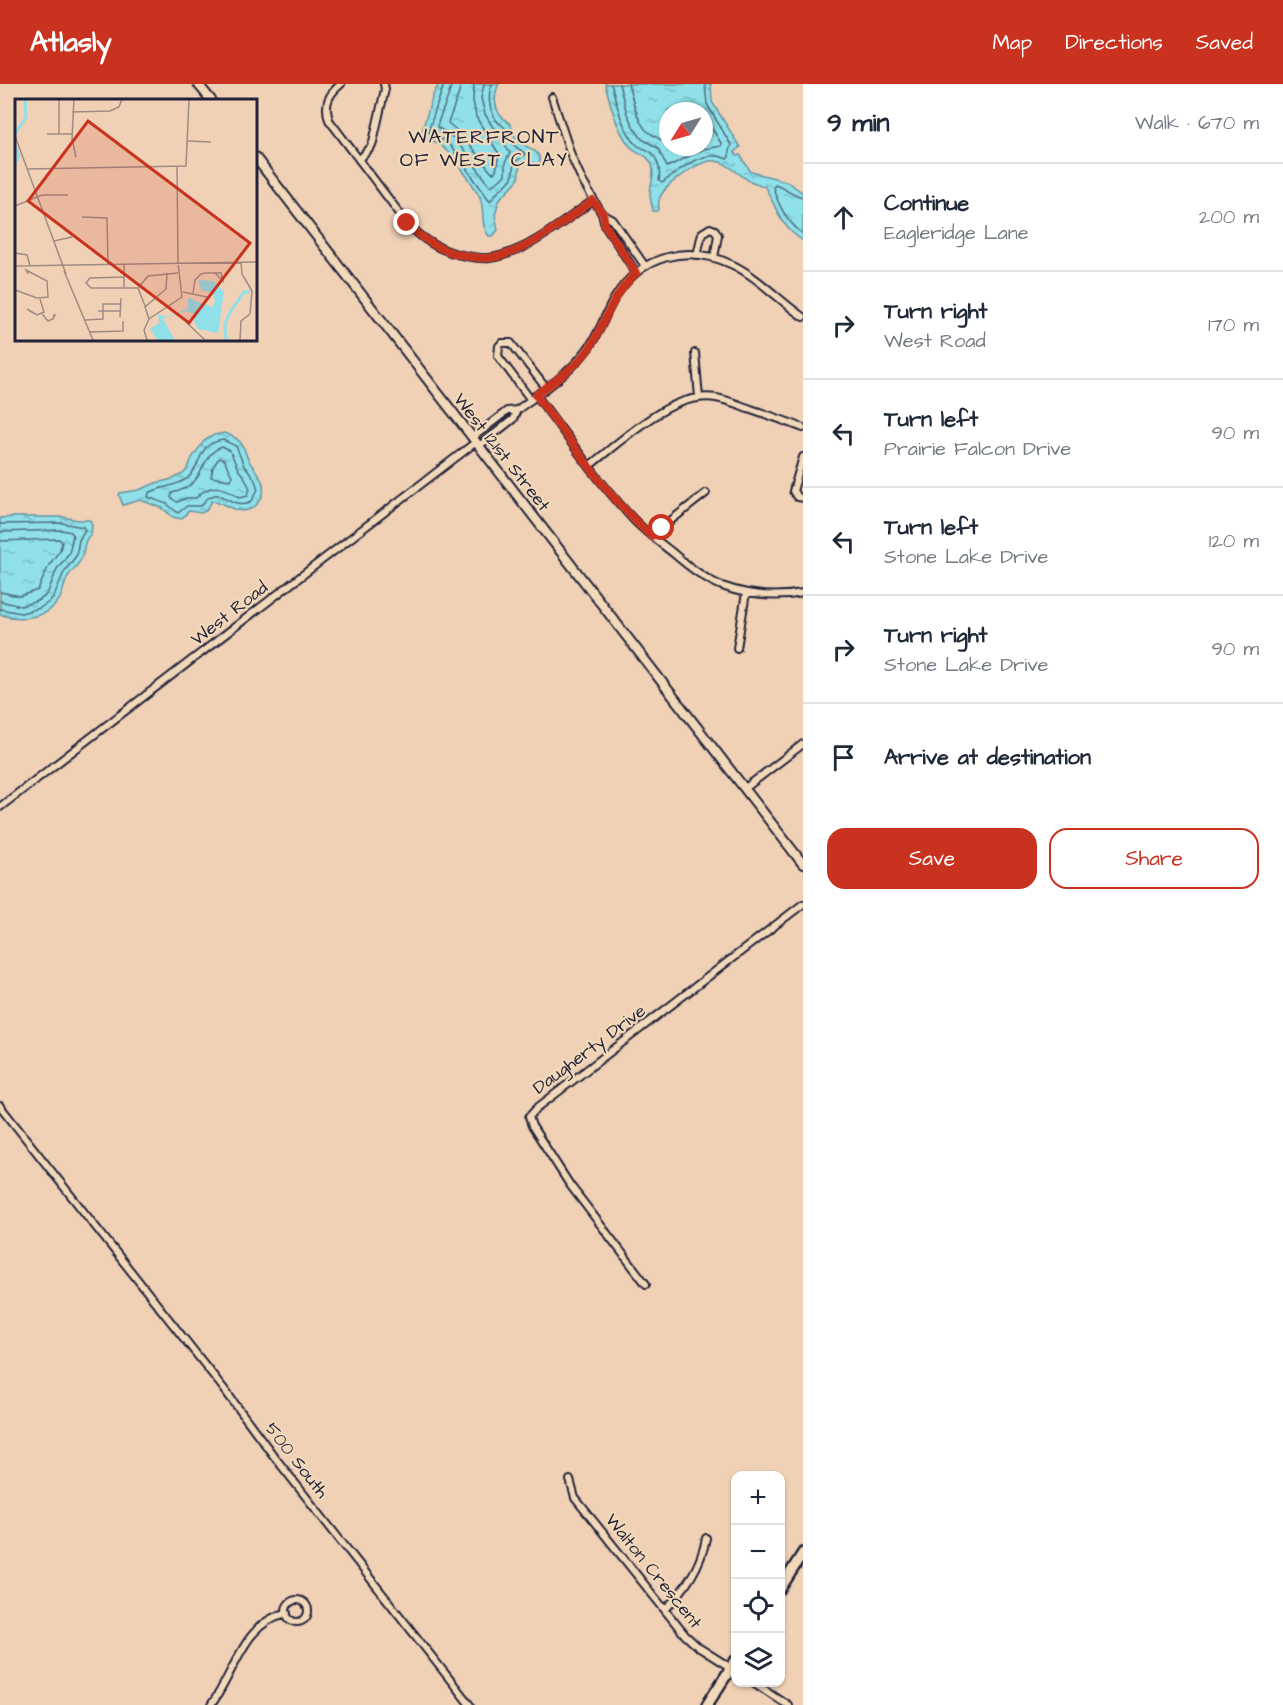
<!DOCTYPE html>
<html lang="en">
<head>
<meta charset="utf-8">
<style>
  :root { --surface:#fff; --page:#f2f2f3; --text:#1f2937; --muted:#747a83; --line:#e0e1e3; --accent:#c8321e }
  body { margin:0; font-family:"Architects Daughter",sans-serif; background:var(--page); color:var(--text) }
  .controls { position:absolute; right:18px; bottom:18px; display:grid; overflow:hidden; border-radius:12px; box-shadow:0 2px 4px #0004 }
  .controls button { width:54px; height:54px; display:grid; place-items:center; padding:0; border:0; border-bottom:2px solid var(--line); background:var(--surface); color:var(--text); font:30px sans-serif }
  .compass { position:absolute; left:659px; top:18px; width:54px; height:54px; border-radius:50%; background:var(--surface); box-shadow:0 2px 4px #0004; rotate:233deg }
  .stop { position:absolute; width:18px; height:18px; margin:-14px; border:4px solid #c8321e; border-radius:50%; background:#fff }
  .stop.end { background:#c8321e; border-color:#fff; box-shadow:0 2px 6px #0008 }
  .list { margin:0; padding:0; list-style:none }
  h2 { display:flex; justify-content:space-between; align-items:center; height:78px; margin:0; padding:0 24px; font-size:26px }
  h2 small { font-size:20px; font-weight:400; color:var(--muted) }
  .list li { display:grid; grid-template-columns:39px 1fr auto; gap:18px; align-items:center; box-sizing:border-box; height:108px; padding:0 24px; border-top:2px solid var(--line) }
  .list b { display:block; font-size:22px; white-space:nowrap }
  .list p { margin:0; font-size:20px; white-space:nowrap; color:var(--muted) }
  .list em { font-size:20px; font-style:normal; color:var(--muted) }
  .actions { display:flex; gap:12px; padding:18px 24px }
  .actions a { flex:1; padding:14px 0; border:2px solid var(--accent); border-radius:18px; text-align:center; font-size:21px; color:var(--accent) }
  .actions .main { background:var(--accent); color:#fff }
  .icon { flex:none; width:33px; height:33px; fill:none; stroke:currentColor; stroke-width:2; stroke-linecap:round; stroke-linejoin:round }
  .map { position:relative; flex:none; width:803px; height:1621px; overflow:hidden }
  header { display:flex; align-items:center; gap:36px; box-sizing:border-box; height:84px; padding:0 30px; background:var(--accent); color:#fff }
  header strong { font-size:28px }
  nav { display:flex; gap:33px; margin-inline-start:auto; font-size:21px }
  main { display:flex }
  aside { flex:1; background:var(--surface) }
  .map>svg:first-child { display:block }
  .water { fill:url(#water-ripples); stroke:#6394a3; stroke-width:1.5; fill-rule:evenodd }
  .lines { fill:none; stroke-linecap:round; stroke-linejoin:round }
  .shore { stroke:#4e6e80; stroke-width:1.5 }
  .minor-casing { stroke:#22223b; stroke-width:10 }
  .tertiary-casing { stroke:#22223b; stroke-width:12 }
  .primary-casing { stroke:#22223b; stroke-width:14 }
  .minor { stroke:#f2d9b9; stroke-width:6 }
  .tertiary { stroke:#f2d9b9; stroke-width:8 }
  .primary { stroke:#f2d9b9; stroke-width:9 }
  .route { stroke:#c8321e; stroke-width:8 }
  .labels { text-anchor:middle; stroke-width:4.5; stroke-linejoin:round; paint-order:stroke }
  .street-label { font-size:18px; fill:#22223b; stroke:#f2d9b9 }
  .neighbourhood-label { font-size:20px; letter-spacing:1.5px; fill:#22223b; stroke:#f2d9b9 }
  .inset-river { fill:none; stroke:#8fe0e8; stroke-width:3 }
  .inset-road { fill:none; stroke:#9e8b84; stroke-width:1.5 }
  .view { fill:#c8321e; fill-opacity:0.15; stroke:#c8321e; stroke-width:3 }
  .inset-edge { fill:none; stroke:#22223b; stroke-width:3 }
</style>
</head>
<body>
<header>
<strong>Atlasly</strong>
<nav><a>Map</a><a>Directions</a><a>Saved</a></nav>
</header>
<main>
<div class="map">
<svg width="803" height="1621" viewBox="0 0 803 1621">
  <defs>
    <pattern id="water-ripples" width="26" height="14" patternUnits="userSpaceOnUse" patternTransform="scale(1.5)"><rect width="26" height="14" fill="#8fe0e8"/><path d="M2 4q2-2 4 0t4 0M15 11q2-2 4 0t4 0" fill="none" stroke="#7bc0c8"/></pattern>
  </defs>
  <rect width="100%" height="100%" fill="#f0d1b5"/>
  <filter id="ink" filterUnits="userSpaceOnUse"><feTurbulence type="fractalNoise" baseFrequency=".0167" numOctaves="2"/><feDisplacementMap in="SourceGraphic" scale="12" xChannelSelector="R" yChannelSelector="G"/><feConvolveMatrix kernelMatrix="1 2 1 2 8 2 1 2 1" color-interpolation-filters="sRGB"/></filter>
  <g filter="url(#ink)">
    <path class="water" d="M439,0h60c-6,11 -5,27 5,35 4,4 4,1 7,7 2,5 3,12 8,16 9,7 24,8 20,23h-6l-10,-2 -3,1 -2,16 -19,20 -4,15 3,15 -5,6h-4c-10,-12 -3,-27 -10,-41 -6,-11 -28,-42 -38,-49 -6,-6 -14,-5 -20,-12l12,-39z
      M605,0h106l1,18 28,45 -6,5 3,4 3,-1 11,17 35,9 17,12v48c-24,-16 -25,-31 -38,-54 -5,-3 -12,-4 -17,-7 -10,-6 -21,-18 -33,-19 -15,-2 -53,25 -56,39 -1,4 0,7 0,10l-1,1h-5c-1,-6 -3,-12 -3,-18 1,-11 5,-17 2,-28 -4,-12 -16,-11 -23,-20 -14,-19 -18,-40 -24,-61zM668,27h36v36h-36z
      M224,349c6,2 12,4 16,9 5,5 5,12 8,17 7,13 20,22 14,38 -3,6 -8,11 -14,13 -13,4 -23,-9 -36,-9l-6,10 -5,2 -12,-2 -8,8 -8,-2 -11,-9 -22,-8 -17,5 -4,-10 1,-2 19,-3 17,-7 17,-4 10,-5 4,-4 5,-12 12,-17 10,-6z
      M15,433h48l15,3h12l2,5 -1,9c-8,6 -6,16 -10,25 -3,7 -10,12 -14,19 -3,7 -4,15 -8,22 -12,19 -40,21 -59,14v-96z"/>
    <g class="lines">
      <path class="shore" d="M444,0l-16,48 20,11 42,58 9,-11 6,-4 7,-8 2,-15 11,-9c-3,-4 -8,-5 -11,-9 -5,-5 -6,-12 -9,-17 -2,-3 -6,-4 -8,-7 -8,-10 -10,-26 -5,-37
        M451,0c-1,14 -11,29 -14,43l17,11 35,46 2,2 9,-6 5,-5v-12l5,-10 -12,-21 -6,-6 -7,-12 -4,-16 3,-14
        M460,0l-1,9 -11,30 12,10 31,39 3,1 2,-2 3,-17 -23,-37 -3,-17 1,-16
        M611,0c5,15 7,31 15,45 3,5 6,12 11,16 3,3 8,3 12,6 9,6 12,20 10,30l3,2c18,-13 41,-36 65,-24l2,-2v-6l2,-6 -24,-41 -2,-20
        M619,0l8,30 7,14 8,11 16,9 9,19 37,-18 17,-3v-3l-17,-27
        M628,0c5,15 7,32 17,45 7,7 17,9 23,18
        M803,113c-9,-1 -18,-10 -28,-13l-2,3c5,18 14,35 30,47
        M223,356l13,6 8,20 10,12 4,11 -6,12c-22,12 -33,-23 -51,5h-14l-9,7 -11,-9 -19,-7 1,-4c12,-7 29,-6 40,-16 14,-13 7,-33 34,-37z
        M222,363l8,4 8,18 7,9 5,11 -2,6 -8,2c-17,-11 -29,-15 -44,1h-10l-9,4 -6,-4 1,-5c38,-9 25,-38 50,-46z
        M219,374l5,2 8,16 -2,4 -19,-3 2,-10z
        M0,440l62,-1 21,4 2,3 -6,10 -3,16 -12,16 -10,24 -5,6 -9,6 -19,5 -21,-4
        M0,448l62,-2 9,2 2,3 -4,18 -12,16 -9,23 -4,5 -7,4 -16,5 -21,-5
        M0,457l59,-2 3,3 -2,8 -11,15 -11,25 -18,6 -20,-4"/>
      <defs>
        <path id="minor" d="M341,0c-13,11 -17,20 -12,36l78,103c14,15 30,26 50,31 10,2 21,5 32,4 37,-4 74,-37 104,-57
          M552,13l19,58 12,27 19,32 3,11 31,48
          M359,76l12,-13 2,-5 12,-53 -1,-5
          M602,130l11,6 32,46
          M697,171l5,-22 8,-5 5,2 3,5 -4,23
          M695,269l4,44
          M536,311c31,41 61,85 96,123 12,13 27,24 41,35 15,13 31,26 49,33 27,10 53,12 81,7
          M531,316l-33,-44 1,-10 3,-3h9l35,45
          M472,354l35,-27 10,-1
          M479,362l34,-27 4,-9c24,-18 51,-35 69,-59 13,-15 18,-35 28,-52 26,-44 74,-56 119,-34 25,12 47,36 70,52
          M803,373l-10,34 4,6 6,1
          M589,382c34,-26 82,-75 127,-68 12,2 23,7 35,11 17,6 35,12 52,19
          M651,452l55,-43
          M737,564l9,-55
          M744,705l59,-45
          M0,723l476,-365
          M0,1022l224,283 49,66 197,250
          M646,1200l-76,-99 -38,-59 -3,-9 8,-9 266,-204
          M570,1396l5,18 110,137 13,12 38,24
          M286 1527a11 11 0 1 1 22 0a11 11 0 1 1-22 0Z
          M665,1526c20,-21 36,-43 41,-72
          M753,1598l35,23
          M211,1621c24,-32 32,-83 76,-92"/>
        <path id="tertiary" d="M198,0l13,16
          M255,73l548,707"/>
        <path id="primary" d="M780,1505l23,-36
          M707,1621l29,-45"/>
      </defs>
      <use href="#minor" class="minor-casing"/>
      <use href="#tertiary" class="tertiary-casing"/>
      <use href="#primary" class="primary-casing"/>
      <use href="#minor" class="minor"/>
      <use href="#tertiary" class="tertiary"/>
      <use href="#primary" class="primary"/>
    </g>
  </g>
  <g class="lines" filter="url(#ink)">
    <path class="route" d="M407,139c14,15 30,26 50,31 10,2 21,5 32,4 37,-4 74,-37 104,-57l10,13 2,11 31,48c-26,25 -29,48 -47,76 -14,19 -34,32 -53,46 36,48 70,100 115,141l11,-8"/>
  </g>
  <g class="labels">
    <g class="street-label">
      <text transform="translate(502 368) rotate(52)" y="6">West 121st Street</text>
      <text transform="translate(229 529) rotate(-38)" y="6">West Road</text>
      <text transform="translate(589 965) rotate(-37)" y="6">Daugherty Drive</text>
      <text transform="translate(297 1376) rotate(52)" y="6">500 South</text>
      <text transform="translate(654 1487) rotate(51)" y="6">Walton Crescent</text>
    </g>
    <g class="neighbourhood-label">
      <text x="484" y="59">WATERFRONT<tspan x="484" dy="23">OF WEST CLAY</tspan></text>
    </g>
  </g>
  <g transform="translate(15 15)">
    <rect width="242" height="242" fill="#f0d1b5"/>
    <path d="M183,181l15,1 11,11 -6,41 -20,-4 -4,-8 2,-7 -12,-3 -21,8 12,21h-17l-8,-11 9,-6 -1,-9 9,3 21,-9v-10l24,9 3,-6 -3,-9 -10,-1z" fill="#8fe0e8"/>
    <path class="inset-river" d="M0,35l11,-17 -1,-18M0,47l4,10 -4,7M211,241l-1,-16 5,-12 14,-20h6"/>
    <path class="inset-road" d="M59,0l-2,40 4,18M57,13l38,-1 9,-4 3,-8M32,35h25M44,35v-35M0,37l51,138M173,42l23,1M162,67l1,97M12,70l159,-3 3,-67M0,107l27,-11h26M67,118l25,1 1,46M39,142l18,-4M0,154l12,2 3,11M226,163l1,12 10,17 -2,23M109,165v23M0,167l242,-4M49,172l29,69M109,178l-34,1 -4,5 5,5h47M123,189l10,-12 30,-3M123,189l7,18M0,191l22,8 11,-1 -1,-16 -21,-11 2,4M168,193l24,5M178,194l2,-13 6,-6 4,-1h16l2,8 -8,-8M83,212h23M18,214l-6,-4 10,6 7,-3 -4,-13M27,215l6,7 5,-2 2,-4h-1l-1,4M105,218l1,-19M134,220l-4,-12 21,-18 1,-16M70,221l18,-1v-15h18M172,224l18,17M74,233l34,-1v-10M132,241l-3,-10 5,-11 33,-22 -4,-34M225,241l1,-19 9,-7"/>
    <path class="view" d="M73,22l162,122 -61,80 -161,-122z"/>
    <rect width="242" height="242" class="inset-edge"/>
  </g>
</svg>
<div class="controls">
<button>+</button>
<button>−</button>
<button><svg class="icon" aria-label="locate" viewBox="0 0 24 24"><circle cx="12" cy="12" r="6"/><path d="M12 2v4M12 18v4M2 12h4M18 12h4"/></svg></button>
<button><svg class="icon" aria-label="layers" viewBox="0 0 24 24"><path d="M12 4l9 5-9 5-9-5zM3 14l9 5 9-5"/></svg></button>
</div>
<svg class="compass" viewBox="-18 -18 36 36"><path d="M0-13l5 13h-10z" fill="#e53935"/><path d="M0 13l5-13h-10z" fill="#747a83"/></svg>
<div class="stop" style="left:662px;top:444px"></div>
<div class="stop end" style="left:407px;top:139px"></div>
</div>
<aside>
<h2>9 min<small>Walk · 670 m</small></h2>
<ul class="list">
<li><svg class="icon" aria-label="ahead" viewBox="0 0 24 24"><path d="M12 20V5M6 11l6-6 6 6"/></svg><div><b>Continue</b><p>Eagleridge Lane</p></div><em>200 m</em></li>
<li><svg class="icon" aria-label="right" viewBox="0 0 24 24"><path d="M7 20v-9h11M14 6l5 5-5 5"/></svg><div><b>Turn right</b><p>West Road</p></div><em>170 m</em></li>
<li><svg class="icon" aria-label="left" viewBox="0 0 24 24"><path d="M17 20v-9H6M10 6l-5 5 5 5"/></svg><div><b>Turn left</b><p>Prairie Falcon Drive</p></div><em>90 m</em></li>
<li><svg class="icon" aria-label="left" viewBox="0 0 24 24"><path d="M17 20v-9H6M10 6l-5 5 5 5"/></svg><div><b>Turn left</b><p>Stone Lake Drive</p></div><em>120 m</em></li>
<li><svg class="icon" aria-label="right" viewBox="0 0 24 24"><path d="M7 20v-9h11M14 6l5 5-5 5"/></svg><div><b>Turn right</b><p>Stone Lake Drive</p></div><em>90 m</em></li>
<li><svg class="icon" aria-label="arrive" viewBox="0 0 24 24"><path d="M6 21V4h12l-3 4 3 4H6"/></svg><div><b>Arrive at destination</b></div></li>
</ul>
<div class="actions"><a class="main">Save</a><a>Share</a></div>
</aside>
</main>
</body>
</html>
